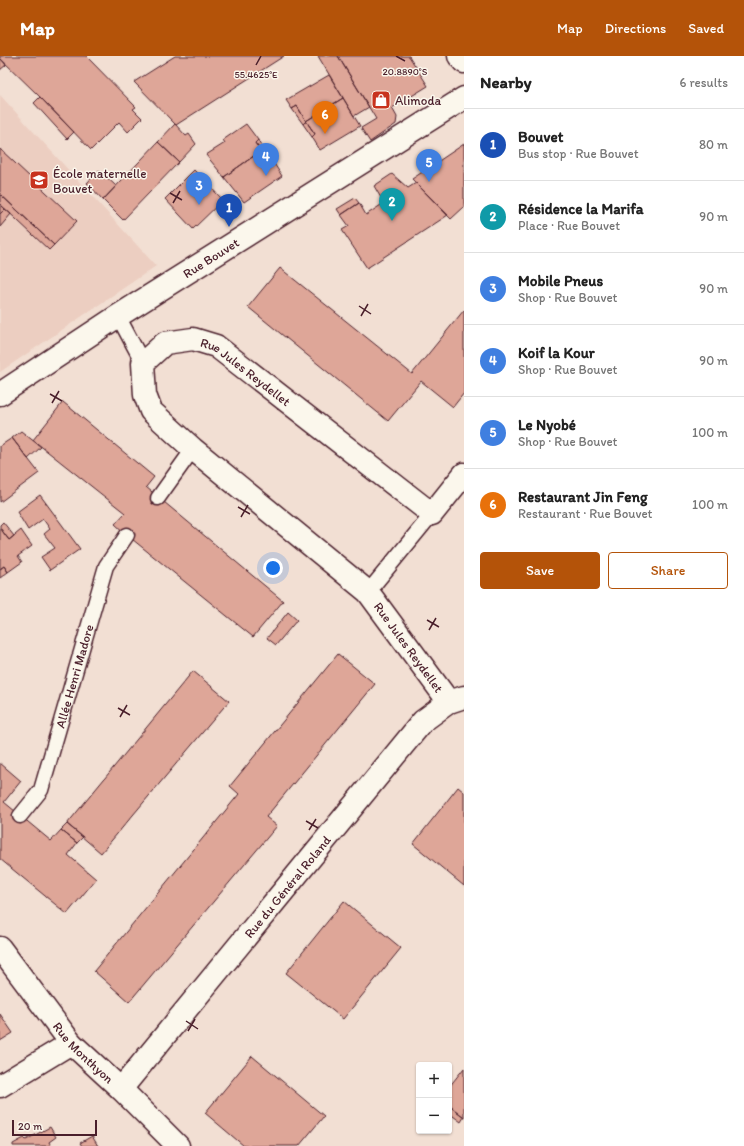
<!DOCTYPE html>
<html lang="en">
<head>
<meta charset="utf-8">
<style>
  :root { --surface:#fff; --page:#f6f6f6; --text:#222; --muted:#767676; --line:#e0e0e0; --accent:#b45309 }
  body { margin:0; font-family:Itim,sans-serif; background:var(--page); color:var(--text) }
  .controls { position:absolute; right:12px; bottom:12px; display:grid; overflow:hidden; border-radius:4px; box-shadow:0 1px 3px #0004 }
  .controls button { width:36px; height:36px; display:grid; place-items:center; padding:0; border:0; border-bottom:1px solid var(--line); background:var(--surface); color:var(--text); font:20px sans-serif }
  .scale { position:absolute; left:12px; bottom:10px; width:85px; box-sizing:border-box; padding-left:4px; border:2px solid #4a1f2b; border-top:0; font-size:11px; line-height:14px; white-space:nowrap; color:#4a1f2b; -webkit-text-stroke:3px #fbf7ec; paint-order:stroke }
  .you { position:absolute; left:273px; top:512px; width:14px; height:14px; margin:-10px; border:3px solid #fff; border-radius:50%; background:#1a73e8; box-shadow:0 0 0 6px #1a73e833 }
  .badge { display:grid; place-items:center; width:26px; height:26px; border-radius:50%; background:var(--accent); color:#fff; font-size:13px; font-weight:700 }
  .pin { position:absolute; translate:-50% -33px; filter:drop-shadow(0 1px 2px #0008) }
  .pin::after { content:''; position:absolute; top:21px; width:14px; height:12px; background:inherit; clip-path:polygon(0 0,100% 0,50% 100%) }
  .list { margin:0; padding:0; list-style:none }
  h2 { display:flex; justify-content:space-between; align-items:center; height:52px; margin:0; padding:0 16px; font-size:17px }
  h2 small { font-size:13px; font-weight:400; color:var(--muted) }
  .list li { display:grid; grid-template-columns:26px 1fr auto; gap:12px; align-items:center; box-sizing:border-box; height:72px; padding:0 16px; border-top:1px solid var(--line) }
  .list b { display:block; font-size:15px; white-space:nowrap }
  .list p { margin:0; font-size:13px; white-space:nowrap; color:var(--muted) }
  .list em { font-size:13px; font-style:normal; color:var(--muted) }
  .actions { display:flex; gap:8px; padding:12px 16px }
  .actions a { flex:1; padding:9px 0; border:1px solid var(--accent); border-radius:4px; text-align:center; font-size:14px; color:var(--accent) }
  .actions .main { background:var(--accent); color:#fff }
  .map { position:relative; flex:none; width:464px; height:1090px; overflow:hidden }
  header { display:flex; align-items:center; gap:24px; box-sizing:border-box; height:56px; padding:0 20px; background:var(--accent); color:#fff }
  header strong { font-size:19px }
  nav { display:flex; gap:22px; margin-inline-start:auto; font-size:14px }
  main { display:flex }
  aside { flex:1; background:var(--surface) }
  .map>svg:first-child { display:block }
  .built { fill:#eccec1 }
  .building { fill:#dea698; stroke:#4a1f2b }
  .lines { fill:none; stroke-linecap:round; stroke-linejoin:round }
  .service-casing { stroke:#4a1f2b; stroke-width:17 }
  .minor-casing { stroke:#4a1f2b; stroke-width:25 }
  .secondary-casing { stroke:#4a1f2b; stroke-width:25 }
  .service { stroke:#fbf7ec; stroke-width:14 }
  .minor { stroke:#fbf7ec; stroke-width:22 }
  .secondary { stroke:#fbf7ec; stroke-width:22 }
  .ticks { fill:none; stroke:#4a1f2b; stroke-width:1.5 }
  .labels { text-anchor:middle; stroke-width:3; stroke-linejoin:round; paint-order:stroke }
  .poi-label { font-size:13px; fill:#4a1f2b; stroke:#fbf7ec; text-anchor:start }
  .street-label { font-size:13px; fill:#4a1f2b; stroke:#fbf7ec }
  .ticks-label { font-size:10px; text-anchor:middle; fill:#4a1f2b; stroke:#fbf7ec; stroke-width:3; stroke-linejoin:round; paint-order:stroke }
</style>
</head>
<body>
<header>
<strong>Map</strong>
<nav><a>Map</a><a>Directions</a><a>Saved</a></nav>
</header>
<main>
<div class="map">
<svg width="464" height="1090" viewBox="0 0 464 1090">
  <rect width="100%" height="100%" fill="#f2dfd3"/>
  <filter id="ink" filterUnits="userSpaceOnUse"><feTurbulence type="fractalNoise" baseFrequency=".025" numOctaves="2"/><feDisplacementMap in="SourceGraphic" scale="8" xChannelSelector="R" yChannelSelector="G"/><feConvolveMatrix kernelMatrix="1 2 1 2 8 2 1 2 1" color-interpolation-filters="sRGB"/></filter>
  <g filter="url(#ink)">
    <path class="built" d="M0,39l156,171 -156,106z"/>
    <path class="building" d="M0,0h86l50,51 -3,2 9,9 -14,14 -9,-10 -28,28 -51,-53 -40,-39z
      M175,0h109l-108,69 -42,-43z
      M318,0h20l31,51 -15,9z
      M338,0h71l19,30 -36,22 5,9 -1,7 -26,18 -9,-14 15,-9z
      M0,2l6,7 -6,5z
      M329,19l14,23 -37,23 -9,-15 -5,3 -6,-9z
      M40,41l34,35 -7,7 -33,-36z
      M343,42l17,28 -40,24 -8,-13 3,-3 -9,-13z
      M297,50l9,15 -3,3 -11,-15z
      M306,65l9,13 -3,3 -9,-13z
      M175,68l11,12 3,-2 7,10 -17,18 -21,-20z
      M246,68l12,16 -3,3 6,8 -37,26 -18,-22 19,-12 -2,-3z
      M258,84l6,10 -3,1 -6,-8z
      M158,86l21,20 -56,58 -20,-20z
      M464,88v63l-13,12 -39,-40z
      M0,93l77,72 -23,24 -54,-51z
      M264,94l9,12 -4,2 -8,-13z
      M261,95l8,13 4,-2 9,14 -38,26 -20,-25z
      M99,114l17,16 -13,14 -16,-17z
      M194,114l29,30 -30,29 -28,-30z
      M392,118l16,14 8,-5 32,32 -81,53 -25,-38 7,-4 -8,-11 18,-12 7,12 18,-12 -10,-17z
      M0,138l54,51 -5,5 -49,-46z
      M355,142l4,5 -18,12 -4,-6z
      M0,148l5,5 -5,5z
      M5,153l6,5 -11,13v-13z
      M280,212l132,106 52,-64v83l-11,14 -32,-26 -33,40 -140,-114z
      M63,346l91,75 -8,10 137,114 -30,36 -126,-102 -12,-11 10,-11 -92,-73z
      M21,375l20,16 -13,12 -16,-21z
      M12,382l27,35 -39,29v-56z
      M40,439l40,54 -30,21 -9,-13 14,-9 -11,-14 6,-5 -7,-10 -15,11 -11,-18z
      M3,466l11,14 -5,4 -9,-12v-3z
      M0,472l9,12 12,-10 11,16 -14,10 4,6 -14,10 -4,-6 -4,3z
      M4,510l4,6 -8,6v-9z
      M288,556l9,8 -21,25 -9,-7z
      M338,598l37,30 -109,133 11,9 -148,176 -35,-31 145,-177 -9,-8z
      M193,615l36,30 -128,152 -34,-29z
      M0,707l21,18 -17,21 47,39 10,-11 16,13 -9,12 28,24 -29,35 -67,-55z
      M458,731l6,5v94l-51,-42z
      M67,768l16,13 -6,6 -16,-13z
      M344,845l57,47 -58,71 -57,-46z
      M0,958l13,19 -13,8z
      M252,1000l72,60 -25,30h-55l-39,-33z
      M464,1012v49l-15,-12v-18z
      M452,1052l12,9 -3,5 -12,-9v-2z
      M50,1071l6,10 -7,5 2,4h-38v-2l11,-6 2,2z
      M92,1080l6,10h-16l-2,-3z"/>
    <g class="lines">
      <defs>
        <g id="service">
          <path d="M118,260l25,47"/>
          <path d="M158,442l35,-49"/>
          <path d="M368,536l64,-78"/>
          <path id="s1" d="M20,760l21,-26 65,-224 21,-31"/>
        </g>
        <g id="minor">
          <path d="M459,0l5,6"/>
          <path id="s2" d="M0,338l118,-78 346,-218"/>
          <path id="s3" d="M449,646l-81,-110 -175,-143 -42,-38 -6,-16 -2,-32 22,-20 28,-4 23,7 216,168 32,-40"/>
          <path d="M0,1030l71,-43"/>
          <path id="s4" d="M121,1033l302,-368 26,-19 15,-5"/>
        </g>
        <g id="secondary">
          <path id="s5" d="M0,892l71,95 50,46 57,57"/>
        </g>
      </defs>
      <use href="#service" class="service-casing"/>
      <use href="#minor" class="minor-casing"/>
      <use href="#secondary" class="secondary-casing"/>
      <use href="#service" class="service"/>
      <use href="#minor" class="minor"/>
      <use href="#secondary" class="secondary"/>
    </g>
  </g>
  <path class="ticks" d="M396,0l9,5M256,9l5,-9M170,137l12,7M173,147l7,-12M359,250l12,8M361,260l7,-12M50,338l12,7M52,347l7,-12M238,451l12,7M241,461l7,-12M427,564l12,7M429,574l7,-12M118,652l12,7M120,661l7,-12M306,765l12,7M309,774l7,-11M186,965l12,8M188,975l7,-12"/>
  <defs>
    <symbol id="shop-square" viewBox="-11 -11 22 22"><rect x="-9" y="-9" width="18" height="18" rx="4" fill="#c8321e" stroke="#fbf7ec"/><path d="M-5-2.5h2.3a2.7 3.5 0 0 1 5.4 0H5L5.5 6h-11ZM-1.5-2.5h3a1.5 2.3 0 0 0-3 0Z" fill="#fff"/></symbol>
    <symbol id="school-square" viewBox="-11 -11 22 22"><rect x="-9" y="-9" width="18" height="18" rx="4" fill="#c8321e" stroke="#fbf7ec"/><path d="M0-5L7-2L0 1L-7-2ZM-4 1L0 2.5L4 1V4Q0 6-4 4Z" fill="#fff"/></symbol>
  </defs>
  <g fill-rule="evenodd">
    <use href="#shop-square" x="370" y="33" width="22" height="22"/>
    <use href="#school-square" x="28" y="113" width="22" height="22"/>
  </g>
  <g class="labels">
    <g class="poi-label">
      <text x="395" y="49">Alimoda</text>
      <text x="53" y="122">École maternelle<tspan x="53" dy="15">Bouvet</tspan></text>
    </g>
    <g class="street-label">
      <text dy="5" stroke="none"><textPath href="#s2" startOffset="251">Rue Bouvet</textPath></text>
      <text dy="5" stroke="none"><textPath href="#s3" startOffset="589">Rue Jules Reydellet</textPath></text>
      <text transform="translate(409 591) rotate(54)" y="5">Rue Jules Reydellet</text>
      <text dy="5" stroke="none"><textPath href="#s1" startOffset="152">Allée Henri Madore</textPath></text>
      <text dy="5" stroke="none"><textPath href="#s4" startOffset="262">Rue du Général Roland</textPath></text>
      <text dy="5" stroke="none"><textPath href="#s5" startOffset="134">Rue Monthyon</textPath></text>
    </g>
  </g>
  <g class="ticks-label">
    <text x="405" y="19">20.8890°S</text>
    <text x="256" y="22">55.4625°E</text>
  </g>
</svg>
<div class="controls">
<button>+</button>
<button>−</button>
</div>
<div class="scale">20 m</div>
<div class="you"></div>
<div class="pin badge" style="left:229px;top:171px;background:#1a4fb4">1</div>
<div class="pin badge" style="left:392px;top:165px;background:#0f9aa8">2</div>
<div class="pin badge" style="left:199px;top:149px;background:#3f7fe0">3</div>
<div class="pin badge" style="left:266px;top:120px;background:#3f7fe0">4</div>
<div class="pin badge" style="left:429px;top:126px;background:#3f7fe0">5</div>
<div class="pin badge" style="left:325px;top:78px;background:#e8710a">6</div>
</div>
<aside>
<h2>Nearby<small>6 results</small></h2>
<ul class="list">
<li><span class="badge" style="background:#1a4fb4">1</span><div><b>Bouvet</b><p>Bus stop · Rue Bouvet</p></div><em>80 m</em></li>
<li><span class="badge" style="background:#0f9aa8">2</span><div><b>Résidence la Marifa</b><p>Place · Rue Bouvet</p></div><em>90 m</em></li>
<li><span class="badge" style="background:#3f7fe0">3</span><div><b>Mobile Pneus</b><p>Shop · Rue Bouvet</p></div><em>90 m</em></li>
<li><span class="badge" style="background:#3f7fe0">4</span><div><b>Koif la Kour</b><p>Shop · Rue Bouvet</p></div><em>90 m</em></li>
<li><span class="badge" style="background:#3f7fe0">5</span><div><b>Le Nyobé</b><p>Shop · Rue Bouvet</p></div><em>100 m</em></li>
<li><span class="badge" style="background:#e8710a">6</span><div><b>Restaurant Jin Feng</b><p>Restaurant · Rue Bouvet</p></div><em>100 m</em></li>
</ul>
<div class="actions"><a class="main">Save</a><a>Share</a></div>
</aside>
</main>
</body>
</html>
